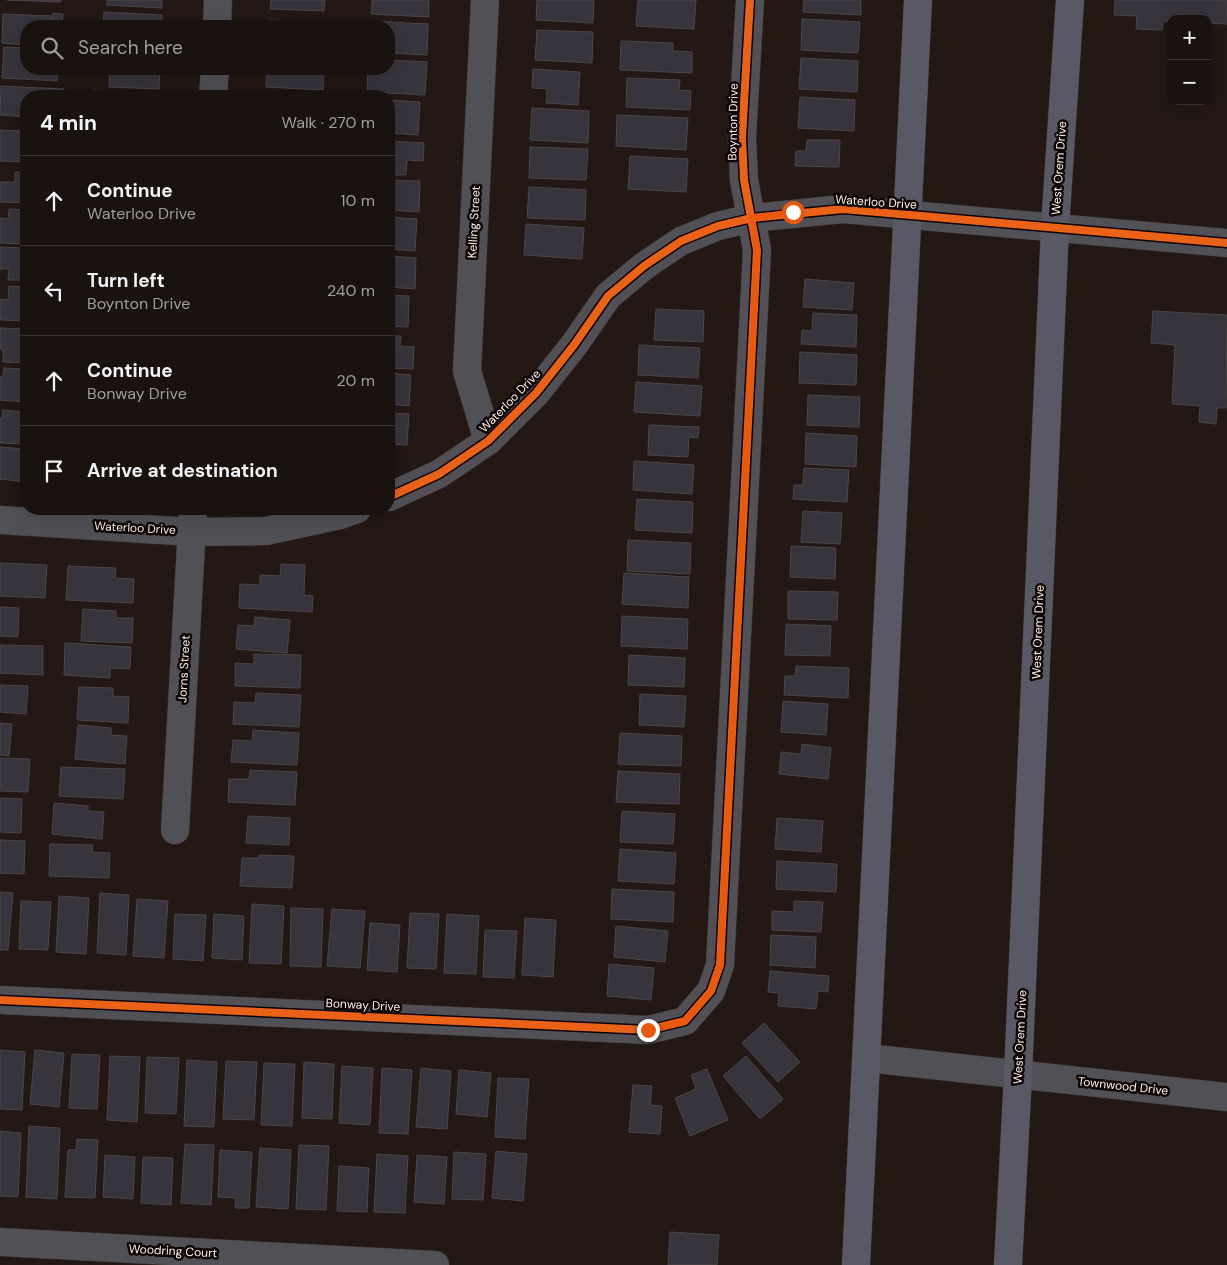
<!DOCTYPE html>
<html lang="en">
<head>
<meta charset="utf-8">
<style>
  :root { --surface:#1a120e; --page:#27201c; --text:#f1f3f6; --muted:#9f9e9e; --line:#38322e }
  body { margin:0; font-family:"DM Sans",sans-serif; background:var(--page); color:var(--text) }
  .controls { position:absolute; right:15px; top:15px; display:grid; overflow:hidden; border-radius:10px; box-shadow:0 5px 20px #0002 }
  .controls button { width:45px; height:45px; display:grid; place-items:center; padding:0; border:0; border-bottom:1px solid var(--line); background:var(--surface); color:var(--text); font:25px sans-serif }
  .stop { position:absolute; width:15px; height:15px; margin:-11px; border:4px solid #ea580c; border-radius:50%; background:#fff }
  .stop.end { background:#ea580c; border-color:#fff; box-shadow:0 1px 5px #0008 }
  .list { margin:0; padding:0; list-style:none }
  h2 { display:flex; justify-content:space-between; align-items:center; height:65px; margin:0; padding:0 20px; font-size:21px }
  h2 small { font-size:16px; font-weight:400; color:var(--muted) }
  .list li { display:grid; grid-template-columns:32px 1fr auto; gap:15px; align-items:center; box-sizing:border-box; height:90px; padding:0 20px; border-top:1px solid var(--line) }
  .list b { display:block; font-size:19px; white-space:nowrap }
  .list p { margin:0; font-size:16px; white-space:nowrap; color:var(--muted) }
  .list em { font-size:16px; font-style:normal; color:var(--muted) }
  .icon { flex:none; width:28px; height:28px; fill:none; stroke:currentColor; stroke-width:2; stroke-linecap:round; stroke-linejoin:round }
  .map { position:relative; flex:none; width:1227px; height:1265px; overflow:hidden }
  .search { position:absolute; background:var(--surface); box-shadow:0 5px 20px #0002; left:20px; top:20px; width:375px; height:55px; display:flex; align-items:center; gap:12px; box-sizing:border-box; padding:0 18px; border-radius:20px; color:var(--muted); font-size:19px }
  .panel { position:absolute; background:var(--surface); box-shadow:0 5px 20px #0002; left:20px; top:90px; width:375px; height:425px; border-radius:20px }
  .map>svg:first-child { display:block }
  .building { fill:#38343d; stroke:#4b4648 }
  .lines { fill:none; stroke-linecap:round; stroke-linejoin:round }
  .minor-casing { stroke:#3c332e; stroke-width:29 }
  .major-casing { stroke:#3c332e; stroke-width:29 }
  .minor { stroke:#515056; stroke-width:28 }
  .major { stroke:#595965; stroke-width:28 }
  .cycleway-casing { stroke:#0b0402; stroke-width:11 }
  .cycleway { stroke:#ea6118; stroke-width:8 }
  .route { stroke:#ea580c; stroke-width:6 }
  .labels { text-anchor:middle; stroke-width:5; stroke-linejoin:round; paint-order:stroke }
  .street-label { font-size:12px; fill:#feefe9; stroke:#0b0402 }
</style>
</head>
<body>
<div class="map">
<svg width="1227" height="1265" viewBox="0 0 1227 1265">
  <rect width="100%" height="100%" fill="#231813"/>
  <path class="building" d="M7,0h54v2z
    M107,0h55v8l-55,-3z
    M271,0h54l-1,11 -54,-2z
    M372,0h57v17l-58,-3z
    M537,0h57l-1,23 -57,-3z
    M638,0h58l-2,29 -58,-3z
    M804,0h57v15l-58,-3z
    M1115,0h112v24l-19,-1v-4h-37v3l-8,-1 -1,9 -26,-1 1,-13 -23,-1z
    M104,12l58,3 -1,11h-58z
    M53,13l10,1 -1,12h-9z
    M3,14l49,2v10h-26v19l-24,-2z
    M802,19l58,3 -2,31 -57,-3z
    M269,20l46,2v4h-46z
    M371,21l57,3 -1,31 -38,-2v-27h-18z
    M537,30l56,2 -1,31 -57,-3z
    M621,41l52,2v8l19,1v21l-72,-3z
    M4,47l22,1v21h32l-1,12 -55,-3z
    M801,58l57,3 -1,31 -58,-3z
    M389,60l38,2 -2,33 -58,-3 1,-23h21z
    M110,69h50l-1,20 -50,-2z
    M267,69h57l-1,21 -57,-3z
    M533,69l47,3 -2,33 -32,-2 1,-14 -15,-1z
    M627,78l53,2 -1,10 12,1 -1,19 -64,-3z
    M1,86l63,3 -1,7h-37v21l-26,-2z
    M93,90l66,4v2h-67z
    M800,97l55,3 -1,31 -56,-3z
    M389,100l31,2 -2,33 -29,-2z
    M532,108l57,3 -1,32 -58,-3z
    M617,115l71,3 -2,32 -70,-4z
    M0,130l26,1v31l-26,-1z
    M807,140h33l-1,27 -44,-1 1,-15h10z
    M389,141l35,2 -1,18 -16,-1 -1,15h-17z
    M530,147l58,2 -2,31 -57,-2z
    M630,156l58,3 -2,33 -58,-3z
    M15,172h11v31l-26,-1v-20h15z
    M389,180l31,1 -1,31 -30,-2z
    M529,187l57,3 -1,30 -58,-2z
    M9,209l17,1v34l-26,-1v-25l8,1z
    M389,217l28,2 -2,32 -26,-2z
    M526,224l58,4 -2,31 -58,-4z
    M0,247l26,1v32h-18l1,-11h-9z
    M389,256l27,2 -1,31 -26,-2z
    M805,279l49,4 -2,27 -49,-3z
    M9,286l17,1v34l-26,-1v-21l8,1z
    M389,295l20,1 -1,31 -19,-1z
    M656,309l48,2 -1,31 -49,-2z
    M1153,311l74,4 -1,93h-9l-1,16 -17,-2 1,-16 -28,-2 3,-59 -24,-2z
    M813,313l44,2 -1,32 -55,-3 1,-14 10,1z
    M0,328l26,1v34l-23,-1v-13h-3z
    M389,336h12l-1,10 14,1 -1,22 -24,-1z
    M639,345l61,3 -2,30 -60,-3z
    M800,352l57,3 -1,30 -57,-2z
    M4,368l22,1v33l-26,-2v-23h3z
    M389,373l22,2 -2,31 -20,-2z
    M636,382l66,4 -2,30 -66,-4z
    M808,395l52,2 -1,30 -52,-2z
    M3,410l23,2v32l-26,-1v-25h2z
    M389,413l20,1 -2,31 -18,-1z
    M649,425l50,2 -1,11 -9,-1 -1,20 -40,-2z
    M806,433l51,3 -1,31 -51,-3z
    M0,447l26,2v33l-26,-3z
    M634,461l60,4 -2,29 -59,-4z
    M804,468l45,2 -2,32 -54,-3 1,-14h9z
    M637,499l56,3 -1,31 -57,-3z
    M803,511l39,2 -2,31 -39,-2z
    M628,540l63,3 -1,31 -63,-3z
    M791,546l45,2 -1,31 -45,-2z
    M0,563l47,2 -2,33 -45,-2z
    M281,564l24,1 -1,30 9,1 -1,16 -73,-4 1,-24 20,1v-10l20,1z
    M68,566l48,2 -1,10 19,1 -1,24 -67,-3z
    M624,573l65,4 -1,31 -66,-4z
    M788,591l50,1 -1,28 -49,-1z
    M0,607l19,1 -1,29 -18,-1z
    M83,609l33,2v7h17l-1,25 -51,-2z
    M622,616l66,3 -1,30 -66,-3z
    M255,617l35,3 -3,33 -51,-4 2,-24 16,1z
    M786,624l45,2 -1,30 -45,-1z
    M65,643l66,4 -1,22 -20,-1v10l-46,-3z
    M0,645l43,1v29l-43,-2z
    M254,654l47,1 -1,33 -65,-2v-23l19,1z
    M629,655l56,3 -1,29 -56,-2z
    M796,666l53,2 -1,30 -64,-3 1,-19h10z
    M0,685l28,1 -2,28 -26,-2z
    M79,687l34,1v8l16,1 -1,26 -51,-3z
    M256,693l45,2 -2,32 -66,-3 1,-22 21,1z
    M640,694l46,2 -2,31 -45,-2z
    M783,701l45,3 -2,31 -45,-3z
    M0,723l12,1 -3,32 -9,-1z
    M78,725l33,3v7l16,1 -2,28 -50,-5z
    M253,730l46,3 -2,32 -66,-3 2,-22 19,1z
    M620,733l62,3 -1,30 -63,-2z
    M802,744l29,4 -3,31 -49,-5 2,-22 20,2z
    M0,758l30,1 -2,33 -28,-1z
    M61,767l64,2 -2,30 -64,-3z
    M250,770l47,2 -2,33 -67,-3 1,-23h20z
    M618,771l62,3 -1,30 -63,-2z
    M0,798l22,1 -1,34 -21,-1z
    M54,803l34,3v5l16,1 -2,27 -50,-5z
    M622,811l53,3 -2,30 -53,-2z
    M248,816l42,2 -1,27 -43,-2z
    M777,818l46,3 -2,31 -46,-3z
    M0,840l25,1 -1,33 -24,-1z
    M50,844l43,1 -1,7 18,1 -1,25 -60,-2z
    M620,849l56,4 -2,31 -56,-3z
    M259,855l35,1 -2,32 -52,-2 2,-28h17z
    M777,861l60,3 -1,28 -60,-3z
    M612,889l62,3 -1,30 -62,-3z
    M0,892l13,1 -5,57h-8z
    M100,893l29,2 -3,60 -29,-2z
    M59,896l30,2 -3,56 -30,-2z
    M137,899l31,2 -4,57 -31,-2z
    M21,901l30,1 -3,48 -29,-1z
    M794,901l29,1 -2,30 -49,-2v-19l22,1z
    M252,904l32,2 -3,58 -32,-1z
    M291,908l32,1 -2,58 -31,-1z
    M332,909l33,2 -5,57 -33,-2z
    M410,913l29,1 -3,55 -29,-1z
    M175,914l31,1 -3,46 -30,-2z
    M214,914l30,2 -2,44 -30,-2z
    M447,914l32,2 -3,58 -32,-1z
    M525,918l31,2 -3,57 -31,-2z
    M370,923l30,2 -3,47 -30,-2z
    M616,926l52,5 -3,31 -51,-5z
    M485,930l32,1 -3,47 -31,-1z
    M771,935l45,2 -1,31 -45,-3z
    M609,964l45,4 -3,32 -44,-4z
    M770,971l59,5 -1,16 -10,-1 -2,18 -38,-3 1,-13 -11,-1z
    M764,1023l36,39 -22,20 -36,-39z
    M0,1050l25,2 -3,58 -22,-1z
    M35,1050l29,3 -5,54 -29,-3z
    M72,1054l28,1 -3,54 -28,-1z
    M110,1056l30,1 -3,65 -30,-2z
    M746,1056l37,43 -23,20 -37,-43z
    M147,1057l32,1 -3,56 -31,-1z
    M187,1060l30,2 -3,65 -30,-1z
    M226,1061l31,1 -3,58 -31,-1z
    M304,1062l30,2 -2,55 -30,-1z
    M264,1063l31,1 -3,62 -31,-1z
    M342,1066l31,2 -3,57 -31,-2z
    M382,1068l30,2 -4,64 -29,-1z
    M421,1068l30,3 -4,58 -31,-2z
    M707,1069l21,51 -38,16 -15,-38 21,-9 -5,-14z
    M459,1070l32,3 -4,44 -31,-3z
    M498,1078l31,1 -4,60 -30,-2z
    M633,1085l19,1 -2,19 12,1 -2,28 -31,-2z
    M29,1126l31,2 -3,71 -31,-2z
    M0,1131l21,2 -3,64 -18,-1z
    M77,1139l21,1 -3,58 -30,-1 3,-47h8z
    M185,1144l29,1 -3,60 -30,-2z
    M299,1145l30,1 -3,64 -30,-1z
    M260,1148l31,2 -3,59 -32,-2z
    M220,1150l32,2 -3,56h-14l1,-10 -18,-1z
    M496,1151l31,3 -4,47 -31,-3z
    M454,1152l32,2 -3,46 -31,-1z
    M377,1154l31,2 -3,57 -31,-1z
    M105,1155l30,2 -2,42 -30,-2z
    M417,1155l30,2 -3,47 -30,-2z
    M143,1157l30,1 -2,47 -30,-2z
    M339,1166l30,2 -2,44 -30,-1z
    M670,1232l49,3 -2,30h-49z"/>
  <g class="lines">
    <defs>
      <path id="minor" d="M485,0l-18,371 21,70
        M217,26l1,-26
        M213,96l2,-27
        M389,497l50,-23 49,-33 48,-48 38,-48 34,-49 36,-30 37,-25 37,-15 34,-8 91,-9 384,34
        M0,520l192,12 74,-1 74,-16 17,-6
        M175,830l18,-321
        M0,1000l648,30 37,-9 26,-30 9,-26 37,-715 -13,-70 -2,-42 8,-138
        M867,1058l360,39
        M0,1242l435,23"/>
      <path id="major" d="M856,1265l62,-1265
        M1008,1265l10,-190 37,-848 15,-227"/>
    </defs>
    <use href="#minor" class="minor-casing"/>
    <use href="#major" class="major-casing"/>
    <use href="#minor" class="minor"/>
    <use href="#major" class="major"/>
    <defs>
      <path id="cycleway" d="M389,497l50,-23 49,-33 48,-48 38,-48 34,-49 36,-30 37,-25 37,-15 34,-8 91,-9 384,34
        M0,1000l648,30 37,-9 26,-30 9,-26 37,-715 -13,-70 -2,-42 8,-138"/>
    </defs>
    <use href="#cycleway" class="cycleway-casing"/>
    <use href="#cycleway" class="cycleway"/>
  </g>
  <g class="lines">
    <path class="route" d="M648,1030l37,-9 26,-30 9,-26 37,-715 -5,-32 41,-6"/>
  </g>
  <g class="labels">
    <g class="street-label">
      <text transform="translate(733 122) rotate(-89)" y="4">Boynton Drive</text>
      <text transform="translate(1059 168) rotate(-86)" y="4">West Orem Drive</text>
      <text transform="translate(876 202) rotate(4)" y="4">Waterloo Drive</text>
      <text transform="translate(474 222) rotate(-87)" y="4">Kelling Street</text>
      <text transform="translate(510 401) rotate(-46)" y="4">Waterloo Drive</text>
      <text transform="translate(135 528) rotate(3)" y="4">Waterloo Drive</text>
      <text transform="translate(1038 632) rotate(-88)" y="4">West Orem Drive</text>
      <text transform="translate(184 669) rotate(-87)" y="4">Jorns Street</text>
      <text transform="translate(363 1005) rotate(3)" y="4">Bonway Drive</text>
      <text transform="translate(1020 1037) rotate(-87)" y="4">West Orem Drive</text>
      <text transform="translate(1123 1086) rotate(6)" y="4">Townwood Drive</text>
      <text transform="translate(173 1251) rotate(3)" y="4">Woodring Court</text>
    </g>
  </g>
</svg>
<div class="controls">
<button>+</button>
<button>−</button>
</div>
<div class="stop" style="left:793px;top:212px"></div>
<div class="stop end" style="left:648px;top:1030px"></div>
<div class="search"><svg class="icon" aria-label="search" viewBox="0 0 24 24"><circle cx="10" cy="10" r="6"/><path d="M15 15l6 6"/></svg>Search here</div>
<section class="panel">
<h2>4 min<small>Walk · 270 m</small></h2>
<ul class="list">
<li><svg class="icon" aria-label="ahead" viewBox="0 0 24 24"><path d="M12 20V5M6 11l6-6 6 6"/></svg><div><b>Continue</b><p>Waterloo Drive</p></div><em>10 m</em></li>
<li><svg class="icon" aria-label="left" viewBox="0 0 24 24"><path d="M17 20v-9H6M10 6l-5 5 5 5"/></svg><div><b>Turn left</b><p>Boynton Drive</p></div><em>240 m</em></li>
<li><svg class="icon" aria-label="ahead" viewBox="0 0 24 24"><path d="M12 20V5M6 11l6-6 6 6"/></svg><div><b>Continue</b><p>Bonway Drive</p></div><em>20 m</em></li>
<li><svg class="icon" aria-label="arrive" viewBox="0 0 24 24"><path d="M6 21V4h12l-3 4 3 4H6"/></svg><div><b>Arrive at destination</b></div></li>
</ul>
</section>
</div>
</body>
</html>
